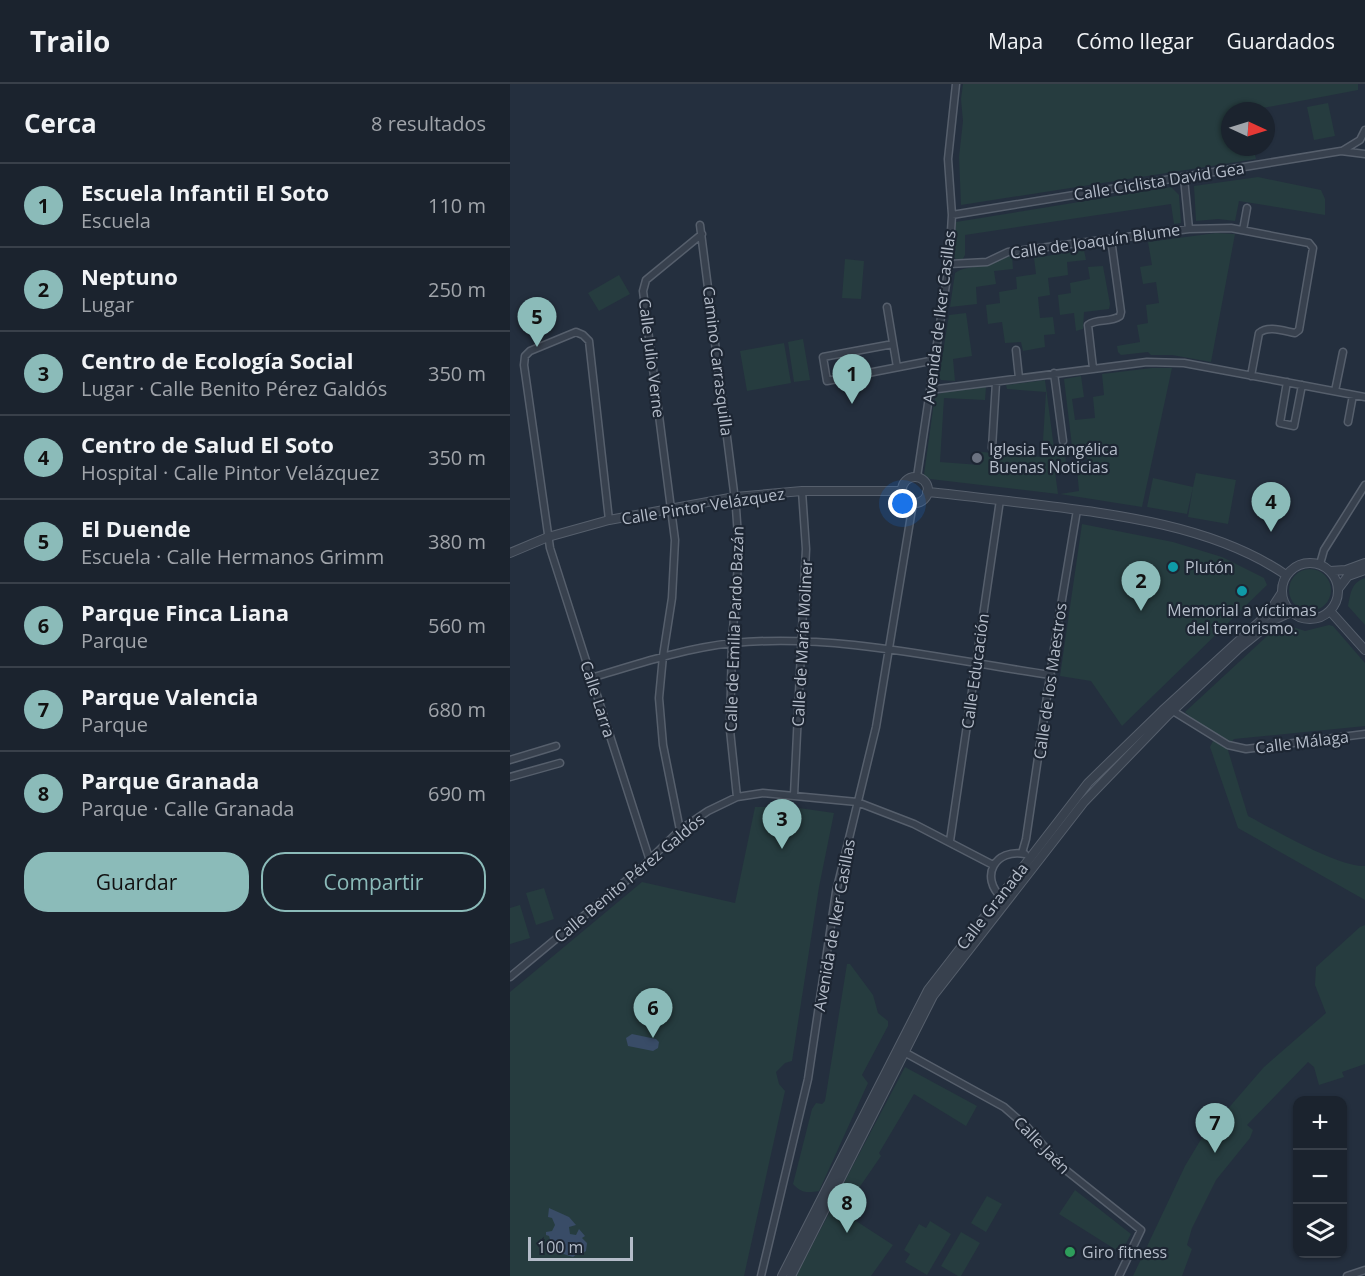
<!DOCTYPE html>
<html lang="es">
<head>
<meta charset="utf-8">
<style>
  :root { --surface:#1b232e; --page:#242b36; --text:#f1f3f6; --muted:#a0a4aa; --line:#39404a; --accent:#8bbbb9 }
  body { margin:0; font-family:"Open Sans",sans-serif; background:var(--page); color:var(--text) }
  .controls { position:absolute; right:18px; bottom:18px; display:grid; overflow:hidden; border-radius:12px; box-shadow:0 2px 4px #0004 }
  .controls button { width:54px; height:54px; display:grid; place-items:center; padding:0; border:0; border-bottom:2px solid var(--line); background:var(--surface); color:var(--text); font:30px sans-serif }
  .compass { position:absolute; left:711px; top:18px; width:54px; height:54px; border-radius:50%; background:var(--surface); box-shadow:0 2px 4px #0004; rotate:94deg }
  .scale { position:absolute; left:18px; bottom:15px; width:105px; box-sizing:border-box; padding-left:6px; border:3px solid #b4bcc9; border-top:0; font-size:16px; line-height:21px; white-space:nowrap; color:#b4bcc9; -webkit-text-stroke:4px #1d2633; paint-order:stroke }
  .you { position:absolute; left:393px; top:420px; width:21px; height:21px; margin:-15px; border:4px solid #fff; border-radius:50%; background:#1a73e8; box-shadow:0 0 0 9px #1a73e833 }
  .badge { display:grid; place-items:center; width:39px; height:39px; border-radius:50%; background:var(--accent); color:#111; font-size:20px; font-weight:700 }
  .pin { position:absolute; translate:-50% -50px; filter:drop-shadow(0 2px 3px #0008) }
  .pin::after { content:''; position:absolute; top:32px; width:21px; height:18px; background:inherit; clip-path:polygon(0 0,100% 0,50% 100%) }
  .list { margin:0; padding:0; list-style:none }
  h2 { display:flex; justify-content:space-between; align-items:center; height:78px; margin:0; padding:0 24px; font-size:26px }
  h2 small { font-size:20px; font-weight:400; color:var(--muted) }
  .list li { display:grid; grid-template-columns:39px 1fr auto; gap:18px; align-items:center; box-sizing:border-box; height:84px; padding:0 24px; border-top:2px solid var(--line) }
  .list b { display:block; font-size:22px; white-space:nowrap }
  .list p { margin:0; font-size:20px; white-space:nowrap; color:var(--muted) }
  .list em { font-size:20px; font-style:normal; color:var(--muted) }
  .actions { display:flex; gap:12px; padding:18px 24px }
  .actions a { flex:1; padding:14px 0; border:2px solid var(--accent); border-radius:24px; text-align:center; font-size:21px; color:var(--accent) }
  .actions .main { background:var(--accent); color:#111 }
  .icon { flex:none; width:33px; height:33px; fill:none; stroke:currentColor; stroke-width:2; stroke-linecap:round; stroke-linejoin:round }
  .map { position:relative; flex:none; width:855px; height:1192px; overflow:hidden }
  header { display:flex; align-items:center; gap:36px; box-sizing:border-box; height:84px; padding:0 30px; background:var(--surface); border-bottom:2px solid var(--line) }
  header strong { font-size:28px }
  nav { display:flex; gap:33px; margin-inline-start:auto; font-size:21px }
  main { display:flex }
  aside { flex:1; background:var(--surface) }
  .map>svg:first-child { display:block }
  .green { fill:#263c3f }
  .water { fill:#394c67 }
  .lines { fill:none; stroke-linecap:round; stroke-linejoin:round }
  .minor-casing { stroke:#565f6c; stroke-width:9 }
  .tertiary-casing { stroke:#565f6c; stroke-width:10 }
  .minor { stroke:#38414e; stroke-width:6 }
  .tertiary { stroke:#38414e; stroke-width:8 }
  .worship-dot { fill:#6b7280; stroke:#1d2633; stroke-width:2 }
  .culture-dot { fill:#0f9aa8; stroke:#1d2633; stroke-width:2 }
  .leisure-dot { fill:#2e9e5b; stroke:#1d2633; stroke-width:2 }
  .labels { text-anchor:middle; stroke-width:4.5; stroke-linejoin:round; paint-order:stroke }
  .street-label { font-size:16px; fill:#b4bcc9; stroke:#1d2633 }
  .poi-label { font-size:16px; fill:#b4bcc9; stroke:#1d2633; text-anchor:start }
</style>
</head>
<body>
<header>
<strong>Trailo</strong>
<nav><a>Mapa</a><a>Cómo llegar</a><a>Guardados</a></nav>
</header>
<main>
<aside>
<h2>Cerca<small>8 resultados</small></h2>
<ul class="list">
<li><span class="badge">1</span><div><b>Escuela Infantil El Soto</b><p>Escuela</p></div><em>110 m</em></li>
<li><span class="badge">2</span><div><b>Neptuno</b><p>Lugar</p></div><em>250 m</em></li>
<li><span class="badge">3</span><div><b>Centro de Ecología Social</b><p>Lugar · Calle Benito Pérez Galdós</p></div><em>350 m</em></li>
<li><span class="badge">4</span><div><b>Centro de Salud El Soto</b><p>Hospital · Calle Pintor Velázquez</p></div><em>350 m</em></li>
<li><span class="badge">5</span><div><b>El Duende</b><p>Escuela · Calle Hermanos Grimm</p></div><em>380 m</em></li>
<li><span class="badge">6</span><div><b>Parque Finca Liana</b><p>Parque</p></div><em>560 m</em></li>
<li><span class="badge">7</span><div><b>Parque Valencia</b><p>Parque</p></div><em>680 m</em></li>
<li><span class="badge">8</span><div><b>Parque Granada</b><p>Parque · Calle Granada</p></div><em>690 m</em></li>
</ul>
<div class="actions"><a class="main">Guardar</a><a>Compartir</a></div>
</aside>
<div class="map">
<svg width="855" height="1192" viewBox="0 0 855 1192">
  <rect width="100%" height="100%" fill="#242f3e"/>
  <path class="green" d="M453,0h395v6l-111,21h-17v36h23l3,12 -295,46 -2,-48 4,-36 -2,-22z
    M818,19l7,33 -21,4 -7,-33z
    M748,93l63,13 4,9v16l-86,-14 -4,20 -17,-2 -22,2 -2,-35z
    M661,103l8,8 2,28 -7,1 -3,-20 -206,31v20l-4,7 -8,-5 3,-35z
    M706,149l19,1 -24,128 -39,-7h-21l-3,-3 -27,3 -3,-3 -1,-6 23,-4 -3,-17 11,-2 -2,-18 13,-2 -3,-21 -13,2 -3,-17 12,-2 -4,-23z
    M574,166l2,10 -19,2 1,13 -20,3 2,17 -12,2 2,21 13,-1 2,17 -11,1 1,12 -22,4 -2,-9 -16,1 -3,-21 -14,2 -2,-19 14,-2 -1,-11 18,-3 -1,-12 20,-3 -2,-16z
    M502,171l1,14 -19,2 2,13 -20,3 1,17 -27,3 5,-34c9,-7 22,-5 33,-9 9,-3 15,-8 24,-9z
    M335,175l19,2 -3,38 -19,-1z
    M593,182l7,38 -1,5 -25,3 -1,17 -7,2 -2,-18 -14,2 -2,-20 13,-2 -1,-10 20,-4 -2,-12z
    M109,191l11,19 -31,17 -11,-18z
    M456,229l6,43 -19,3 2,22 -14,-1 -2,-3 10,-62z
    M293,255l7,41 -16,2 -6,-40z
    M274,259l7,40 -44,8 -7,-40z
    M642,284h20l-30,139 -82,-13 19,-3 -2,-21 12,-2 -4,-22 -12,2 -1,-2 -8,-67 17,-3 3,21 -12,2 3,21 20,-2 -2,-21 11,-2 -2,-21z
    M535,296l9,68 10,-1 3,23 -12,2 3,22 -128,-15 -6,-4 10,-73 2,-7 9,-3 41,-5 -1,13 -41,-2 -4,64 40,3 1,-13 61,5 4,-65 -39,-3 -1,-4z
    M686,389l40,7 -8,44 -40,-7 5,-30 -6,27 -40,-7 6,-29 40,9z
    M572,440l91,18 49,15 42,21 3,7 -145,141 -31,-45 -31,-5z
    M779 506a21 21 0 1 1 42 0a21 21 0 1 1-42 0Z
    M855,494v47l-17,-19c3,-14 3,-23 17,-28z
    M774,540l21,7 24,-6 4,1 32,37v63l-131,13 -7,8 21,69c25,13 91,52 117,50v34l-127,-72 -28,-81 4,-8 -29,-27 93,-86z
    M245,723h37l42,6 -15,74 -27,174 -7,2 -9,9 3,12 6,7 -41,185h-234v-284l132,-110 93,21z
    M34,804l10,31 -18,6 -10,-32z
    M10,821l10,33 -20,6v-36z
    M855,841v139l-23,8 2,5 -25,8 -5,-18 -6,-5 -61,63 6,5 -3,8 -34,42 -24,48 -5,17 5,4 -10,27h-49l52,-110 15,-25 64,-74 62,-54 -11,-28 1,-18 44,-40z
    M337,880h3l23,31 5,18 10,8v5l-26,49 6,8 -49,108c-12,2 -18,2 -26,-7l19,-75 4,-6 6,1 3,-3z
    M395,983l72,39 -11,20 -52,-32 -35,59 2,3 -31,45 -12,-7z
    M565,1106l56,44 -10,19 -62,-39z
    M477,1112l15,8 -16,28 -15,-9z
    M323,1122l60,39 -22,31h-75z
    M420,1137l21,13 -24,41 -22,-13 5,-8 -6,-4 15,-26 7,4z
    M451,1148l19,11 -19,33h-3l-17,-10z"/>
  <path class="water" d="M122,950l24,5 3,3 -1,6 -5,3 -25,-5 -2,-8z
    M39,1124l20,9 7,8 -7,2 1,7 6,1 3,-6 6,7 -3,2 5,5 -1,8 -4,3 -4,-1 -5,4c-14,-4 -20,-7 -24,-21l-3,-1v-3l6,-1 3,-6 -3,-7 -4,-1z"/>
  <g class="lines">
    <defs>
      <path id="minor" d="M832,67l18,-11 5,-10
        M674,94l5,51
        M442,131l389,-64 24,3
        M190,141l36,283 3,43 -7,92 -2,87 7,67
        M733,146l4,-22
        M439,180l38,-2 21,-10 181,-23 42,-1 78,15 4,5 -14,82 -4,3c-11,-2 -27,-8 -36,0l-8,43
        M377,223l10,60
        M383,260l-70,13 4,24 108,-21
        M506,266l3,28
        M583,284l-5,-43c9,-7 22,-2 32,-9l1,-4 -10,-73
        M544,289l9,68
        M777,298l-7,41 14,3 8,-41
        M420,306l217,-28 37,1 181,34
        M825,307l8,-39
        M838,338l5,-27
        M482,364l4,-66
        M407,393l32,-213 3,-49 -4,-56 8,-75
        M99,436l-20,-179 -6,-6 -7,-3 -46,19 -5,5 -1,9 26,183 100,313
        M810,480l4,-14 41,-65
        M81,594c46,-14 94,-30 142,-35 106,-10 213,17 318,32
        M663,627l55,34 18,4 119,-15
        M0,676l46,-14
        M0,693l50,-14
        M284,711l12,-246 -4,-58
        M170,746l-17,-85 -4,-47 4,-42 9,-58 3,-58 -32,-249 3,-11 56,-46
        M440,757l50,-341
        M512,769l4,-14 31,-210 20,-119
        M492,814c-23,-21 -7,-50 23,-44
        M0,893l129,-107 41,-40 28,-19 29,-14 26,-4 94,9 57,22 79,41
        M394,968l100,55 23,20 35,40 79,63 -22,46
        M251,1192l47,-197 28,-187 40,-165 37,-224
        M837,1192l18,-6"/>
      <path id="tertiary" d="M392 406a13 13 0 1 1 26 0a13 13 0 1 1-26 0Z
        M417,408c35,3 70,8 105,12 83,10 183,22 254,71
        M0,469l38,-16 61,-17 126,-23 67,-6h100
        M772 507a28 28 0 1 1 56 0a28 28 0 1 1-56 0Z
        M820,487l16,-1 19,-7
        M828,505l10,-13 17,-6
        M820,527l35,39
        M272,1192l146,-286 160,-207 74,-72 106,-97 13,-20
        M281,1192l142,-280 151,-194 84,-87 70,-66 36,-29 17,-8"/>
    </defs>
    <use href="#minor" class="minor-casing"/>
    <use href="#tertiary" class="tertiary-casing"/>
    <use href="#minor" class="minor"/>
    <use href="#tertiary" class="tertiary"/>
  </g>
  <circle class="worship-dot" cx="467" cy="374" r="6"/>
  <g class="culture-dot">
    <circle cx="663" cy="483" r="6"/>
    <circle cx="732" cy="507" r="6"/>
  </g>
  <circle class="leisure-dot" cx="560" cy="1168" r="6"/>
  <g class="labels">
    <g class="street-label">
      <text transform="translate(649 97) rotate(-9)" y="6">Calle Ciclista David Gea</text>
      <text transform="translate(585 157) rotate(-8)" y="6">Calle de Joaquín Blume</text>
      <text transform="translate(429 233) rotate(-83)" y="6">Avenida de Iker Casillas</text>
      <text transform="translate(142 274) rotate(83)" y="6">Calle Julio Verne</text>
      <text transform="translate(208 277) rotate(83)" y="6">Camino Carrasquilla</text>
      <text transform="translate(193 422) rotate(-9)" y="6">Calle Pintor Velázquez</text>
      <text transform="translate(224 545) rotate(-88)" y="6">Calle de Emilia Pardo Bazán</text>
      <text transform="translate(292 559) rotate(-87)" y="6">Calle de María Moliner</text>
      <text transform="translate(465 587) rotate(-82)" y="6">Calle Educación</text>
      <text transform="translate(540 597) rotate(-82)" y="6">Calle de los Maestros</text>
      <text transform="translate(88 615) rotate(72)" y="6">Calle Larra</text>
      <text transform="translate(792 658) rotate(-7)" y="6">Calle Málaga</text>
      <text transform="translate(119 794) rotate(-40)" y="6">Calle Benito Pérez Galdós</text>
      <text transform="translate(482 822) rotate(-52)" y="6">Calle Granada</text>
      <text transform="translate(324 841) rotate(-80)" y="6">Avenida de Iker Casillas</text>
      <text transform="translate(532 1061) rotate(46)" y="6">Calle Jaén</text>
    </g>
    <g class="poi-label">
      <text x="479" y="371">Iglesia Evangélica<tspan x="479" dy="18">Buenas Noticias</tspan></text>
      <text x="675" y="489">Plutón</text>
      <text x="732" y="532" text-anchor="middle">Memorial a víctimas<tspan x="732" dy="18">del terrorismo.</tspan></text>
      <text x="572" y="1174">Giro fitness</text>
    </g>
  </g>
</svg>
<div class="controls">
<button>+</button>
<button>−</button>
<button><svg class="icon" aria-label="layers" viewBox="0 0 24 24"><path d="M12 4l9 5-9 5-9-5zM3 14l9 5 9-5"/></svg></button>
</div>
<svg class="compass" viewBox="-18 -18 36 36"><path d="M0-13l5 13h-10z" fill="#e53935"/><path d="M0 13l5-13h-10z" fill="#a0a4aa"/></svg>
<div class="scale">100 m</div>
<div class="you"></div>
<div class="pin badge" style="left:342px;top:320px">1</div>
<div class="pin badge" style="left:631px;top:527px">2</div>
<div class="pin badge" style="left:272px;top:765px">3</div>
<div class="pin badge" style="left:761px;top:448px">4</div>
<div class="pin badge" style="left:27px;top:263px">5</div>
<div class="pin badge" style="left:143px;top:954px">6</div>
<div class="pin badge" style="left:705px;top:1069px">7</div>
<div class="pin badge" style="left:337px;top:1149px">8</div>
</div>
</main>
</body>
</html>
